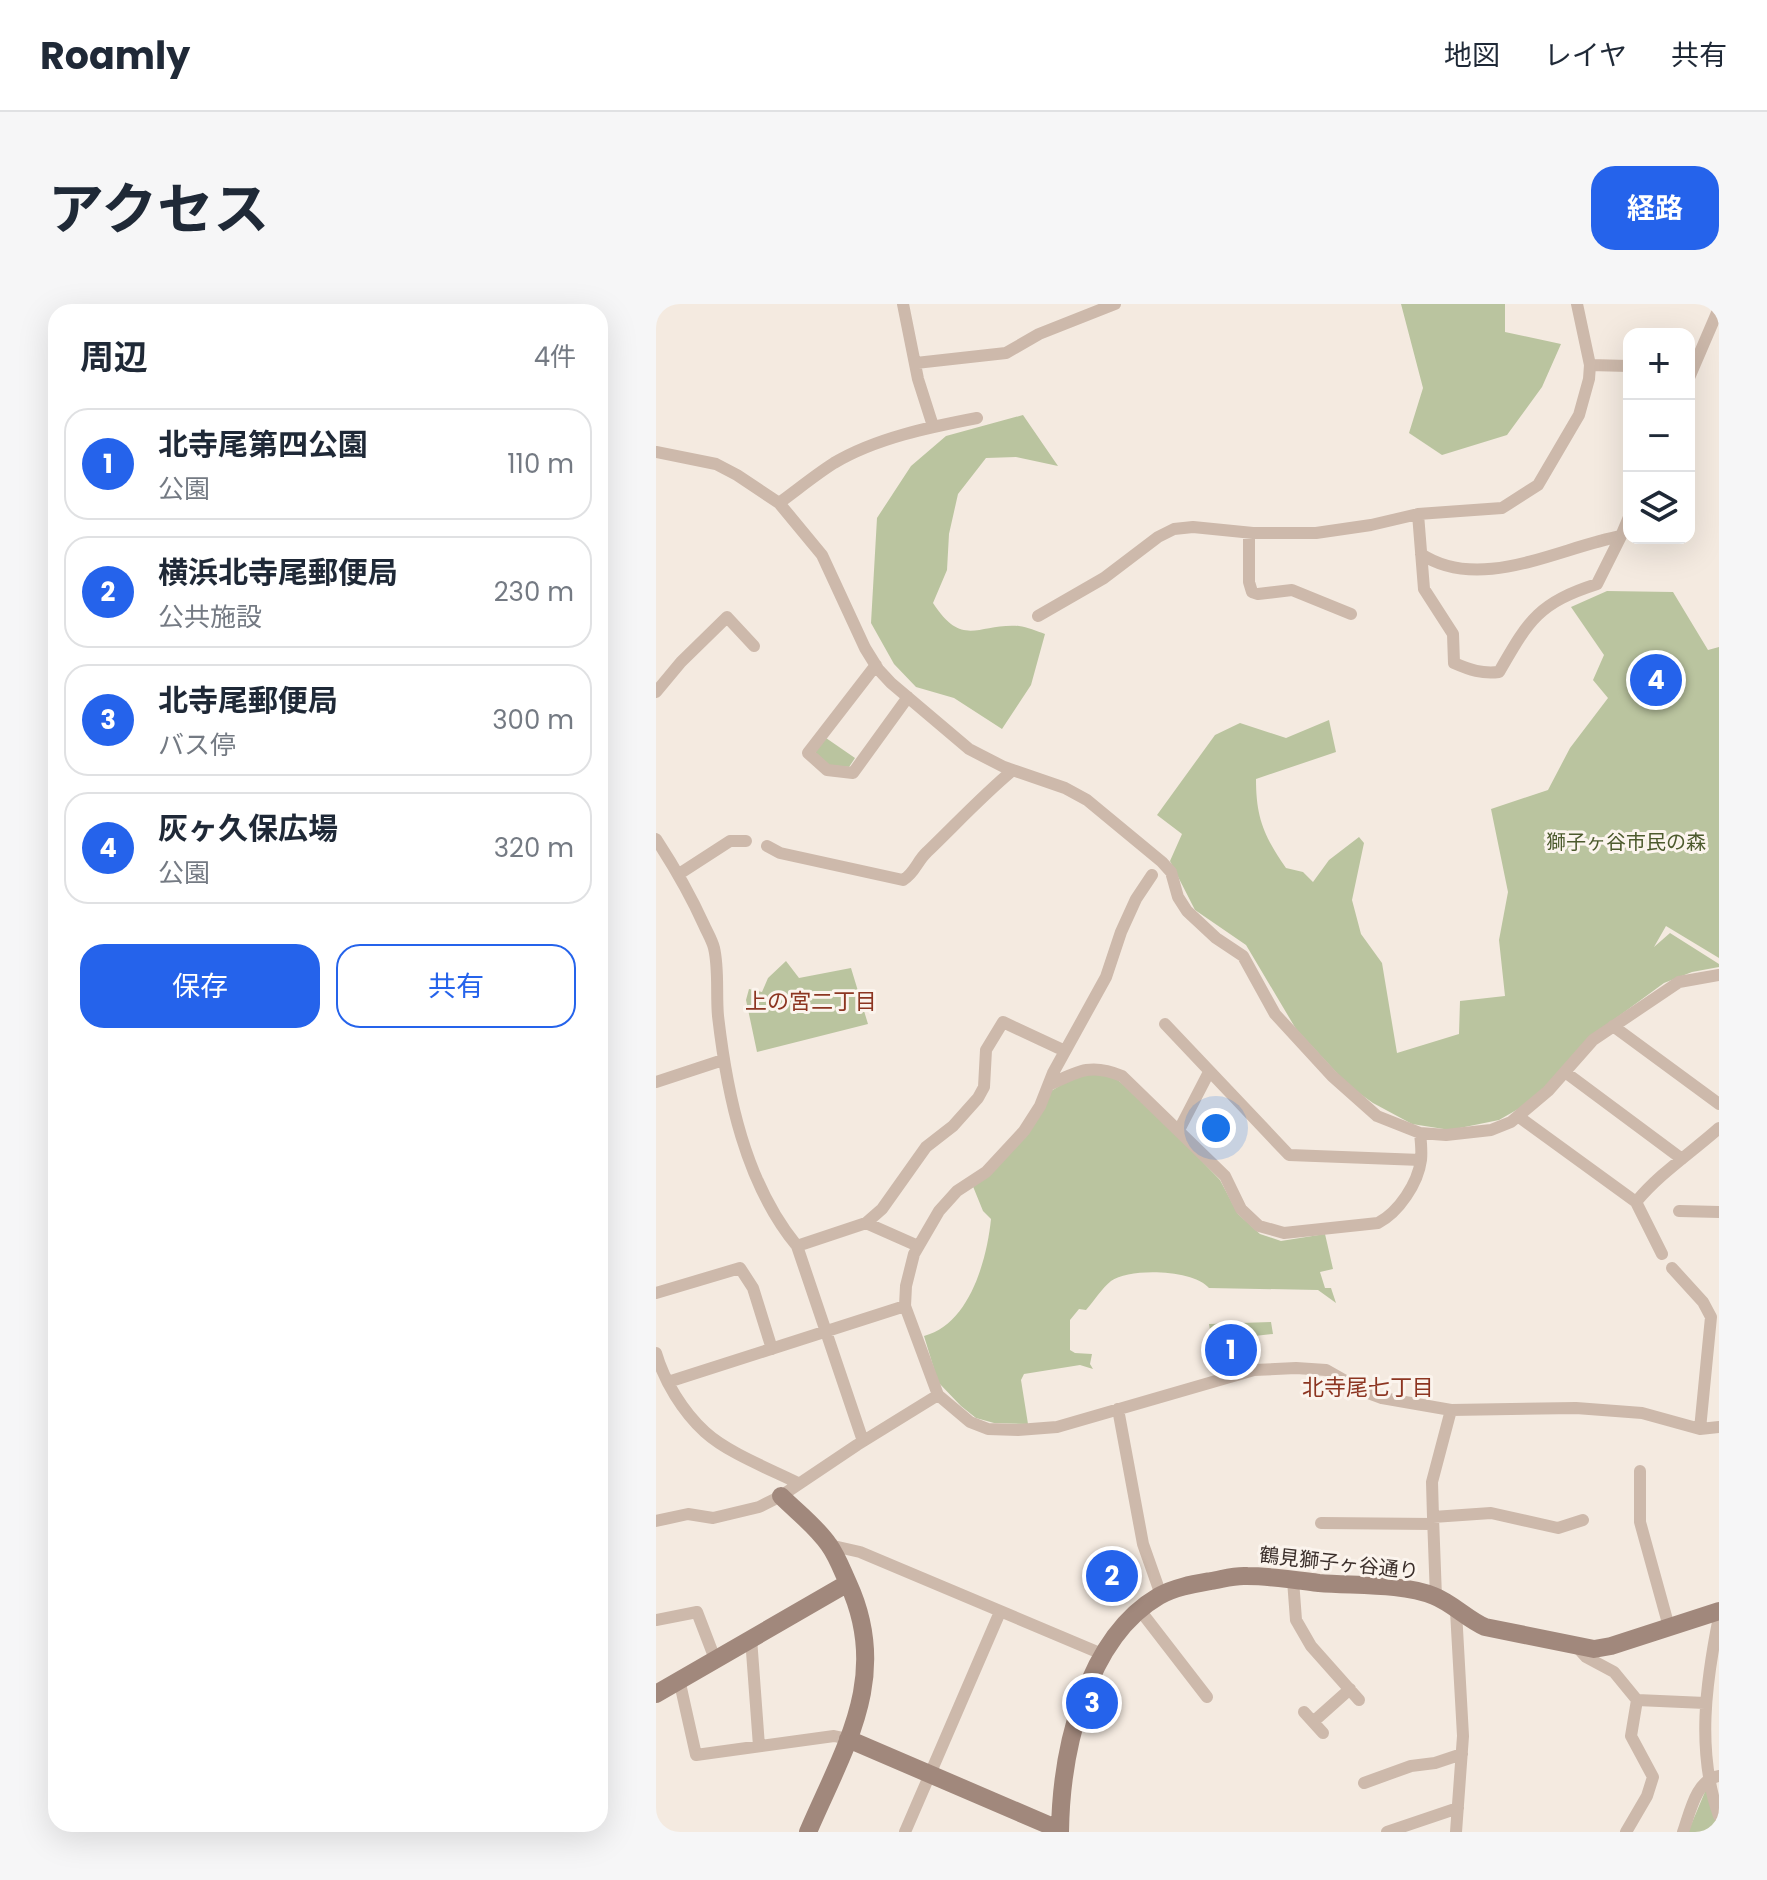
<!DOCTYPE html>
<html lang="ja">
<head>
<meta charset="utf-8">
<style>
  :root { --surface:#fff; --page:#f6f6f7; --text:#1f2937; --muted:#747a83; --line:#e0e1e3; --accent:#2563eb }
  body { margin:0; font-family:Poppins,"Noto Sans JP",sans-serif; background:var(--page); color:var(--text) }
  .controls { position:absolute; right:24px; top:24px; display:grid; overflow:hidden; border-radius:16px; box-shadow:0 8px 32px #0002 }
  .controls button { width:72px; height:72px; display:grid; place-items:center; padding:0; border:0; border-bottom:2px solid var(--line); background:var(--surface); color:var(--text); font:40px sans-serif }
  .you { position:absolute; left:560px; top:824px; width:28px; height:28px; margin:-20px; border:6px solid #fff; border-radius:50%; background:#1a73e8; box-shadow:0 0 0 12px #1a73e833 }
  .badge { display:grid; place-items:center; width:52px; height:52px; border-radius:50%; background:var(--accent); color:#fff; font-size:26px; font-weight:700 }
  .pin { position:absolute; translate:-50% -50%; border:4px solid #fff; box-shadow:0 2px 8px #0006 }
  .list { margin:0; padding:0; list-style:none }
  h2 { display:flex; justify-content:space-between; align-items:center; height:104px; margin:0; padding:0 32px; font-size:34px }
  h2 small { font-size:26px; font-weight:400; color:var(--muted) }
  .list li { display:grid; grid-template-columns:52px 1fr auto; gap:24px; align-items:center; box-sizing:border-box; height:112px; margin:0 16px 16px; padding:0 16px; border:2px solid var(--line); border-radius:24px }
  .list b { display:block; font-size:30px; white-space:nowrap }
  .list p { margin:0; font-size:26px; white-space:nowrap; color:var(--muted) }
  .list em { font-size:26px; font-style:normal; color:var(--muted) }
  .actions { display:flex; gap:16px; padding:24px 32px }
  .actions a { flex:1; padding:18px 0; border:2px solid var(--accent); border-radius:24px; text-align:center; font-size:28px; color:var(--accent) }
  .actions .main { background:var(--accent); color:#fff }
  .icon { flex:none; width:44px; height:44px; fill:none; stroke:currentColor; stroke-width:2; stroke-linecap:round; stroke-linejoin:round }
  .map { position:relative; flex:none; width:1063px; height:1528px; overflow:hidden; border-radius:24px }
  header { display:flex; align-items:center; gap:48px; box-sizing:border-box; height:112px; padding:0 40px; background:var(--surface); border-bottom:2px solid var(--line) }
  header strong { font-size:38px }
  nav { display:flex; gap:44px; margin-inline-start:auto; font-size:28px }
  .intro { display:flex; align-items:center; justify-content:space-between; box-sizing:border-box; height:192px; padding:0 48px }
  h1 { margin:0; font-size:56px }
  .button { padding:20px 36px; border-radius:24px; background:var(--accent); color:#fff; font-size:28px; font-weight:700 }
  main { display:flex; gap:48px; padding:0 48px }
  aside { flex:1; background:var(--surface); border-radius:24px; box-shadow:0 8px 32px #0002 }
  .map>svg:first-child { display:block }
  .green { fill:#bac49f }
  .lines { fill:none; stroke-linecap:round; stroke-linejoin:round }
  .street { stroke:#cdb9ab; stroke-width:12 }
  .secondary { stroke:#a1887c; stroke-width:18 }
  .labels { text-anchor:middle; stroke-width:6; stroke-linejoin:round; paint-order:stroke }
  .park-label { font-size:20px; fill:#4c5a2d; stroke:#fbf4ed }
  .street-label { font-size:20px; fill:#3b2f2b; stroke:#fbf4ed }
  .neighbourhood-label { font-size:22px; fill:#8c3521; stroke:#fbf4ed }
</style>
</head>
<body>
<header>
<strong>Roamly</strong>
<nav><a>地図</a><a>レイヤ</a><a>共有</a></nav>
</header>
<div class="intro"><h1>アクセス</h1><a class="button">経路</a></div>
<main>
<aside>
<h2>周辺<small>4件</small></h2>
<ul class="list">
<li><span class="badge">1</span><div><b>北寺尾第四公園</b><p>公園</p></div><em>110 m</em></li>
<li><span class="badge">2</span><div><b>横浜北寺尾郵便局</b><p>公共施設</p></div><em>230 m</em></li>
<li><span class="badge">3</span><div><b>北寺尾郵便局</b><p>バス停</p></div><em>300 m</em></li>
<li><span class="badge">4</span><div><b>灰ヶ久保広場</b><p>公園</p></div><em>320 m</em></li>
</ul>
<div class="actions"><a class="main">保存</a><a>共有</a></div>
</aside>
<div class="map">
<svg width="1063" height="1528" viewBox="0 0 1063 1528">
  <rect width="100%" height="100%" fill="#f4eae0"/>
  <path class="green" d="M745,0h104v28l56,12 -19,43 -35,48 -65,20 -33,-22 14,-45z
    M367,111l35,51 -42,-9 -30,1 -28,36 -9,40 -2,36 -14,33c30,46 45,20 86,23 8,1 18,5 26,8l-14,51 -29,44 -48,-31 -38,-11 -22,-23 -23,-41 6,-105 34,-52 35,-30z
    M951,287l66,1 35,58 11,-3v311l-53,-32 -12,21 16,-14 49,31v3l-27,5 -28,11 -71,52 -61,66 -33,19 -49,10 -38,-6 -39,-21 -24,-17 -53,-57 -50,-84 -51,-35 -25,-49 12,-27 -25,-19 58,-80 25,-12 46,15 43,-18 7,32 -80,27c0,39 8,57 30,89l17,4 10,10 16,-22 30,-23 5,6 -12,57 9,34 21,29 15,90 62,-19 1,-33 45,-5 -6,-56 9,-48 -17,-83 57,-19 22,-42 38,-50 -15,-18 11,-25 -33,-48z
    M170,434l29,20 -6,9 -20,-2 -14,-13z
    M130,657l13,17 52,-10 17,56 -111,28 -11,-52 3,-11 13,3 6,-14z
    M430,771h25l30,23 79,82 18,34 22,20 21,7 44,-7 8,35 -13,3 5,16h6l5,15 -18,-13 -109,-2c-14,-18 -79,-21 -98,-7 -9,7 -17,20 -25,29l-7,-1 -9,11v30l5,3 17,1 -2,10 3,5 -13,-4 -56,9 -3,6 7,44 -34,-1 -18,-5 -15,-12 -23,-24 -14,-46c46,-12 63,-77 67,-117l-8,-8 -11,-27 79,-93 15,-9z
    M615,1018l2,12 -27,3 5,27 -34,8 -8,-48z
    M1051,1483l12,45h-31z"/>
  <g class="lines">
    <path class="street" d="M247,0l15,75 15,47
      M260,59l90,-10 33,-19 76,-30
      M934,61l39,1
      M1033,74l30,-70
      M0,148l60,12 21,11 42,28 43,52 43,93 13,21 13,14 78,66 35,18 61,21 22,12 75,62 9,10 7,25 9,14 29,27 27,18 32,58 57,62 45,40 43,17 26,2 45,-5 20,-8 37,-31 45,-51 86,-58 40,-7
      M123,199c18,-13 36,-28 55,-40 42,-25 96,-36 143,-45
      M762,210l6,75 29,45 1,29c16,7 28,11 45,9 30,-52 39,-69 98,-88l24,-48
      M593,229v49l3,10 6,2 34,-4 59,24
      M765,250c59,39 137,-6 200,-18l8,-19
      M382,312l66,-38 54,-41 16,-8 19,-2 60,6h63l55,-8 47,-11 84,-6 36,-23 41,-70 10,-36 1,-14 -13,-61
      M220,361l-68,88 19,17 26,3 55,-76
      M0,388l25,-30 46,-45 27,29
      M0,535c19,29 34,55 48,86 3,7 8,15 10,23 5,21 2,46 4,68 9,78 27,167 79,230l66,195
      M111,542l13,7 123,27c12,-7 14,-19 24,-28 29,-28 56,-57 86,-82
      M23,570l51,-33h16
      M496,571l-16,24 -15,33 -15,45 -53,96 -13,33 -16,25 -38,41 -29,19 -18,20 -25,43 -8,32 -1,20 33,89 32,27 18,7 30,1 39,-3 197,-57 42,-2 30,2 37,21 19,7 69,12 125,-2 66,5 58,16 19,-2
      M509,720l124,131 132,5
      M957,722l106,78
      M909,768l117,87
      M0,778l67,-22
      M393,781c29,-14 42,-22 73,-9l103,100 16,33 18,17 25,7 94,-10c21,-11 40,-40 43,-63 1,-9 0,-18 -1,-27
      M863,813l117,85c24,-29 55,-49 83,-74
      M523,826l30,-58
      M980,898l26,52
      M1023,907l40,1
      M210,919l16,-14 44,-62 27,-21 25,-28 6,-11 2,-37 17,-28 62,29
      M141,942l69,-23 52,23
      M1016,964l31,34 8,15 -11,112
      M0,989l84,-25 13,20 19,61
      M0,1049c8,28 27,59 49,79 23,21 65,37 93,51
      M12,1078l237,-76
      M462,1105l25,135 18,51
      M984,1167v51l29,105
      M777,1213l-1,-35 19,-72
      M0,1217l32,-7 25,4 46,-11 22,-11 76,-51 81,-50
      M665,1219l112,1
      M173,1241l31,7 242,102
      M637,1276l3,40 15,26 48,54
      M780,1293l-3,-80 58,-4 67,15 25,-8
      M483,1305l68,88
      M1063,1313c-13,65 -23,134 0,199
      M0,1316l41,-8 18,47
      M95,1334l8,108
      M921,1343l9,10 28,15 23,28 -6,36 22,41 -6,19 -21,36
      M23,1375l17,76 138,-19 14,3
      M981,1396l68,3
      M648,1408l19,21
      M657,1418l37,-33
      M708,1479l47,-17 24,-3 27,-9
      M249,1528l95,-220
      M731,1528l71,-24
      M800,1528l7,-96 -7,-125
      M1027,1528c7,-19 13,-53 36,-56"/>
    <path class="secondary" d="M125,1192c16,16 35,30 48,49 8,11 13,25 19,38 43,93 -3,163 -40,249
      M0,1390l192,-111
      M192,1435l212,91
      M404,1528c1,-79 25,-193 99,-236 16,-9 35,-12 52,-15 12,-2 24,-6 36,-5 24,0 49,4 72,7 35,3 83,0 115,13 18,7 33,23 51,31l109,22 17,-3 108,-35"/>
  </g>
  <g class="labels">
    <g class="park-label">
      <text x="970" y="545">獅子ヶ谷市民の森</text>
    </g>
    <g class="street-label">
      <text transform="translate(683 1259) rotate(6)" y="7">鶴見獅子ヶ谷通り</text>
    </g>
    <g class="neighbourhood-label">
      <text x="155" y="705">上の宮二丁目</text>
      <text x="712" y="1091">北寺尾七丁目</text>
    </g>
  </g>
</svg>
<div class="controls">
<button>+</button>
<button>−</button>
<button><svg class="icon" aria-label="layers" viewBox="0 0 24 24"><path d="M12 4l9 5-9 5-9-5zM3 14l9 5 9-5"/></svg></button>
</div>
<div class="you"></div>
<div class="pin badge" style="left:575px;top:1046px">1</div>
<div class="pin badge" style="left:456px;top:1272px">2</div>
<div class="pin badge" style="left:436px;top:1399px">3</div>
<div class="pin badge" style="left:1000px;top:376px">4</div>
</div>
</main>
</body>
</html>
